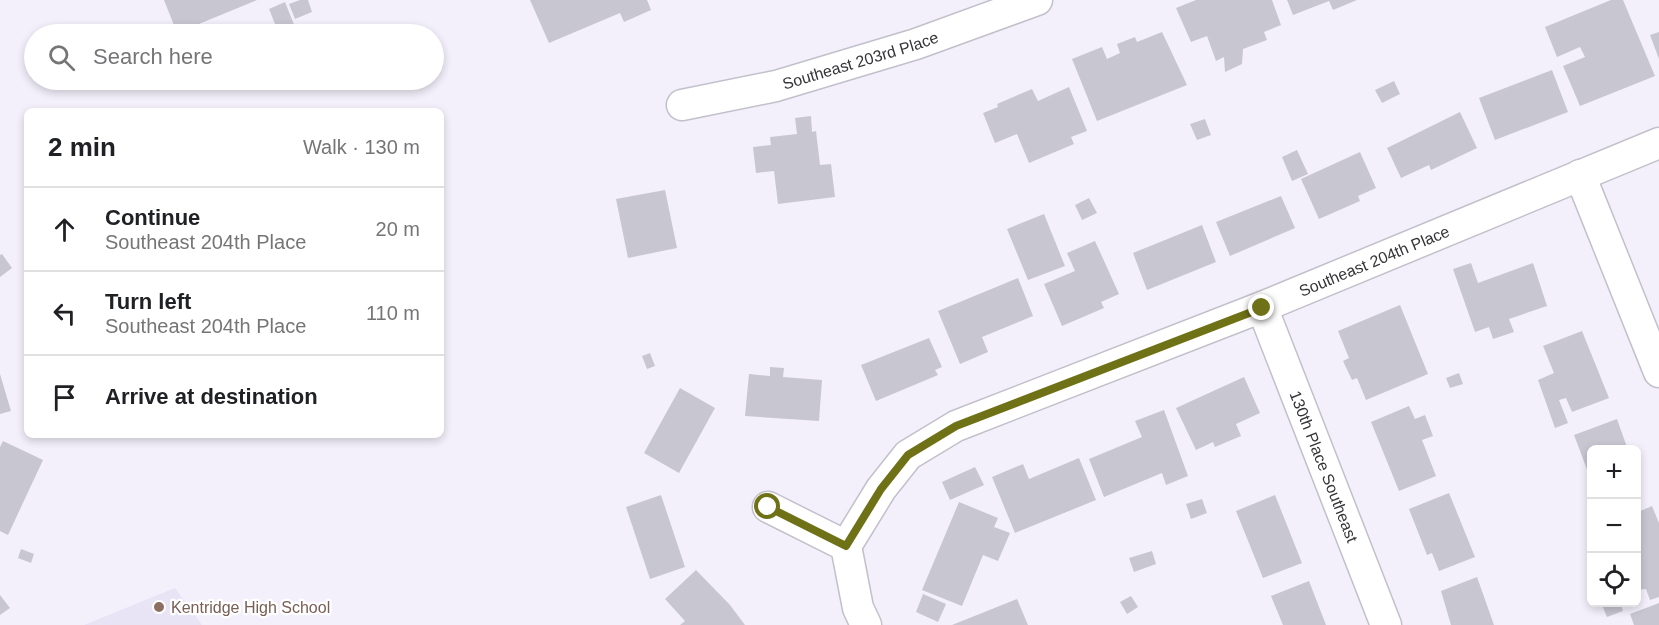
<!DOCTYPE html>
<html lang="en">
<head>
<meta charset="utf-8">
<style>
  :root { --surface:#fff; --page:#f6f6f6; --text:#202124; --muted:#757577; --line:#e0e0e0 }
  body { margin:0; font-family:Helvetica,sans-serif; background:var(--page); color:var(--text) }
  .controls { position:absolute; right:18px; bottom:18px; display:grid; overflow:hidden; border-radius:9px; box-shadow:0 3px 9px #0003 }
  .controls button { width:54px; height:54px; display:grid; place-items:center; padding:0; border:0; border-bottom:2px solid var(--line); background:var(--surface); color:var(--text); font:30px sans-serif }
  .stop { position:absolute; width:18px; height:18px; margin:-14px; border:4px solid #6f7116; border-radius:50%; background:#fff }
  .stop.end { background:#6f7116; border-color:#fff; box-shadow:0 2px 6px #0008 }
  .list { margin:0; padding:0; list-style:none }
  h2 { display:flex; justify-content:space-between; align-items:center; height:78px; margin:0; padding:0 24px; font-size:26px }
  h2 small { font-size:20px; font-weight:400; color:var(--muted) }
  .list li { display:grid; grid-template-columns:39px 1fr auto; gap:18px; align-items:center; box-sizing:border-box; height:84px; padding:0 24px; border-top:2px solid var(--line) }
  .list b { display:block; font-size:22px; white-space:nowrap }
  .list p { margin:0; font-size:20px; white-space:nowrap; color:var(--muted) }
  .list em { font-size:20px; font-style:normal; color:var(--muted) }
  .icon { flex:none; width:33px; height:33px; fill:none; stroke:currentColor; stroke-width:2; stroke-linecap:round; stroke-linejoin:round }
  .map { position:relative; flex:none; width:1659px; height:625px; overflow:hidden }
  .search { position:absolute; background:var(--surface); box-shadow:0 3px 9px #0003; left:24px; top:24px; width:420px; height:66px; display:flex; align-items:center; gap:15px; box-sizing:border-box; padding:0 21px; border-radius:33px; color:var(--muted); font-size:22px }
  .panel { position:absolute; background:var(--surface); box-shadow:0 3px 9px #0003; left:24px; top:108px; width:420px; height:330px; border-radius:9px }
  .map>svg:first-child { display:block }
  .built { fill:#e8e4f6 }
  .building { fill:#c8c6d1 }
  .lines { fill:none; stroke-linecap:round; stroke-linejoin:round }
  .minor-casing { stroke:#c2c0ca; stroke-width:33 }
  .minor { stroke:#fff; stroke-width:30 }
  .route { stroke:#6f7116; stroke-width:8 }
  .education-dot { fill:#8d6e63; stroke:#fff; stroke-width:2 }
  .labels { text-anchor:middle; stroke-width:4.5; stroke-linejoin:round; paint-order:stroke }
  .street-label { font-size:16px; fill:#353438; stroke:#fff }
  .education-label { font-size:16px; fill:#785e54; stroke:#fff; text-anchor:start }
</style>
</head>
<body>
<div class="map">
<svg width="1659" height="625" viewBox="0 0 1659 625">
  <rect width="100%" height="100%" fill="#f3f0fb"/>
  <path class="built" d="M175,588l27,37h-118z"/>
  <path class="building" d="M164,0h93l-80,33z
    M300,0h8l4,12 -17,7 -6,-15z
    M530,0h117l4,10 -27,12 -4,-9 -71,30z
    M1196,0h76l9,25 -17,7 3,8 -24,9 -1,15 -17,8 -1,-15 -8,4 -9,-25 -16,6 -15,-34z
    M1287,0h70l-24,10 -4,-9 -36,14z
    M1611,0h12l32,76 -75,30 -17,-40 22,-9 -5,-10 -23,10 -12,-30z
    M285,2l10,25 -16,7 -10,-25z
    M1162,32l25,53 -90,36 -25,-62 30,-12 5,12 13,-6 -3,-9 18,-7 2,5z
    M1659,32v27l-9,-24z
    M1552,70l16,42 -73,28 -16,-42z
    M1394,81l6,13 -18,9 -7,-13z
    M1069,87l18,44 -16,6 3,7 -45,19 -12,-29 -22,9 -12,-30 15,-6 -1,-3 35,-15 6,12z
    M1460,112l17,36 -46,22 -2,-5 -28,13 -14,-30z
    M811,116l1,16 4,-1 4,34 11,-1 4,33 -57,7 -4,-33 -18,2 -3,-26 18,-2 -1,-8 27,-3 -2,-16z
    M1205,119l6,16 -14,5 -7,-16z
    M1297,150l11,24 -16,7 -10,-24z
    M1360,152l16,36 -18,8 2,5 -41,18 -18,-40z
    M665,190l12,58 -49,10 -12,-59z
    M1281,196l14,32 -65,28 -14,-34z
    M1089,198l8,15 -15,7 -7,-15z
    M1044,214l21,52 -37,14 -21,-51z
    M1202,225l14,37 -69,28 -14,-37z
    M1095,241l24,53 -18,8 3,6 -42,18 -18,-42 31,-13 -8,-18z
    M2,254l10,14 -12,9v-22z
    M1471,263l7,20 55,-20 14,43 -38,13 5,13 -21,7 -4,-12 -14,5 -22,-63z
    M1018,278l15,38 -51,21 6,15 -28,12 -22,-53z
    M1400,305l28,69 -62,26 -9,-22 -5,2 -9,-19 6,-3 -11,-27z
    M1582,331l27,67 -37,14 -6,-14 -7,2 9,23 -13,5 -17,-48 16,-7 -11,-27z
    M929,338l13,29 -7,3 3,5 -62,26 -15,-36z
    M650,353l5,13 -8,3 -5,-13z
    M770,367l14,1 -1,9 39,3 -3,41 -74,-5 4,-42 21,2z
    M1459,373l4,11 -13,4 -4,-10z
    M0,374l11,37 -11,3z
    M1244,377l16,36 -24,11 5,12 -26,11 -2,-5 -17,8 -20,-42z
    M680,388l35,20 -36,65 -35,-20z
    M1409,406l6,13 10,-4 8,21 -11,4 14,36 -37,15 -28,-69z
    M1164,410l24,66 -22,9 -4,-12 -58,24 -15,-38 53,-22 -7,-16z
    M1617,419l11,31h-36l-1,30 -17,-45z
    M3,441l40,19 -35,75 -8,-4v-84z
    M1079,458l17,42 -81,33 -23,-56 31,-13 6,15z
    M975,467l9,18 -34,15 -8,-18z
    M1449,493l26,64 -36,14 -7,-18 -5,2 -18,-46z
    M661,495l24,72 -35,12 -24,-72z
    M1275,495l27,68 -39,15 -27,-67z
    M1202,499l5,14 -16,6 -5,-15z
    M959,502l39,16 -4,9 16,6 -12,28 -15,-6 -21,51 -40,-16z
    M1652,506l7,17v74l-9,3 -4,-11 -10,1v-77z
    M21,549l13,5 -3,9 -13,-5z
    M1152,551l4,13 -22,8 -5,-14z
    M696,570l34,35 15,20h-65l5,-4 -20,-22z
    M1477,577l17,48h-43l-10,-34z
    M1309,581l17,44h-43l-12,-29z
    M923,594l23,10 -8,18 -22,-10z
    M0,595l10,13 -10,7z
    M1131,596l7,11 -11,7 -7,-12z
    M1017,599l11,26h-76z
    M1608,602h12l3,9 -16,6 -5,-12z
    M1659,603v22h-25l-4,-11z"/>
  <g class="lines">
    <defs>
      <g id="minor">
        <path id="s1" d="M682,105l94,-19 140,-42 121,-44"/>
        <path d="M1580,175l79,197"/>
        <path id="s2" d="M1262,307l124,318"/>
        <path d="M768,507l78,39"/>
        <path id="s3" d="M846,546l35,-57 27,-34 48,-29 306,-119 397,-164"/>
        <path d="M846,546l12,62 8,17"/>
      </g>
    </defs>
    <use href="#minor" class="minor-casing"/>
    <use href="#minor" class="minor"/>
  </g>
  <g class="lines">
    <path class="route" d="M768,507l78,39 35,-57 27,-34 48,-29 306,-118"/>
  </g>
  <circle class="education-dot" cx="159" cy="607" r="6"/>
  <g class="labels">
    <g class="street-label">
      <text dy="6" stroke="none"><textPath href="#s1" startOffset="184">Southeast 203rd Place</textPath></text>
      <text dy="6" stroke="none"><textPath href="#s3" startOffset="616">Southeast 204th Place</textPath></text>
      <text dy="6" stroke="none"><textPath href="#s2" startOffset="171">130th Place Southeast</textPath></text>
    </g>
    <g class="education-label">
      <text x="171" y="613">Kentridge High School</text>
    </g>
  </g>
</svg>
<div class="controls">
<button>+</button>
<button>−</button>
<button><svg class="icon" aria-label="locate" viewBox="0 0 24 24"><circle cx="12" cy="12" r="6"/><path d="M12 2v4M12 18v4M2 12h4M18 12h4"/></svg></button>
</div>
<div class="stop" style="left:768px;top:507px"></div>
<div class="stop end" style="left:1262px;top:308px"></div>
<div class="search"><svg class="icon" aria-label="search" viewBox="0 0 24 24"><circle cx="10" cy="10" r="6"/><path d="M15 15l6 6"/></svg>Search here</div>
<section class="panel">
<h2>2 min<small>Walk · 130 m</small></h2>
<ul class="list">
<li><svg class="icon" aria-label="ahead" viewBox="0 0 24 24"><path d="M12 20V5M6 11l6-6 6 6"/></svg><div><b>Continue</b><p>Southeast 204th Place</p></div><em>20 m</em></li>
<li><svg class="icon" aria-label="left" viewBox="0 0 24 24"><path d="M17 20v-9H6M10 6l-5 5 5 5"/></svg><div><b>Turn left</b><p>Southeast 204th Place</p></div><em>110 m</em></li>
<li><svg class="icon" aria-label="arrive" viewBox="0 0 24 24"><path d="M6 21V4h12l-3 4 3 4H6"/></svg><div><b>Arrive at destination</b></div></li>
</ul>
</section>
</div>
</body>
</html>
